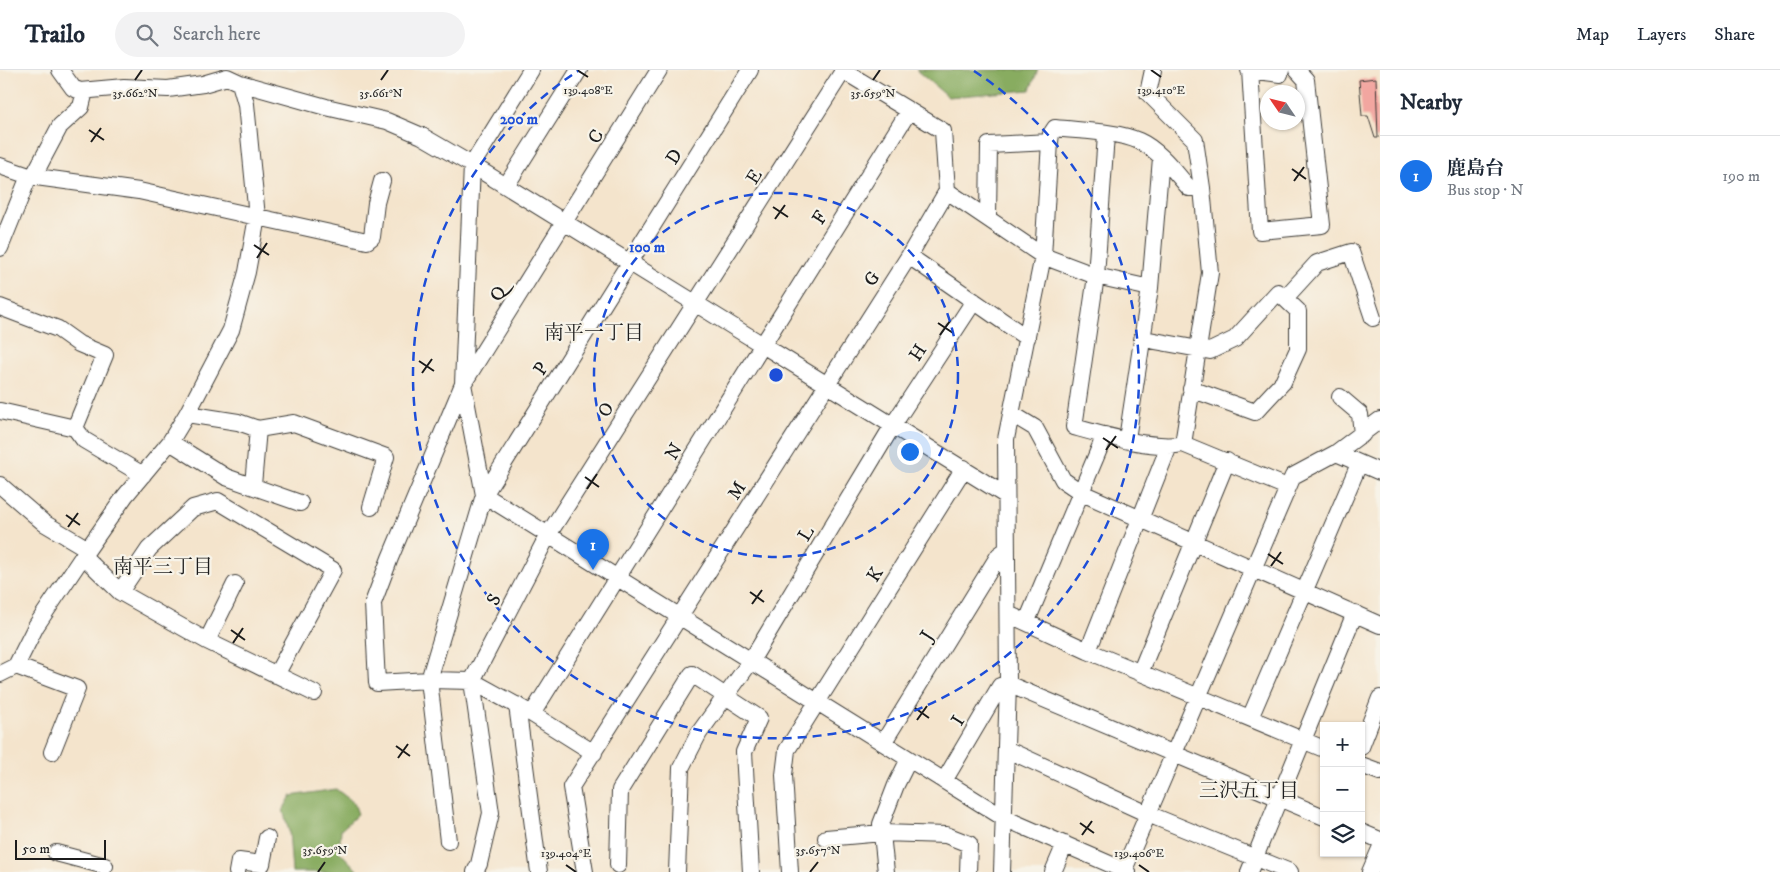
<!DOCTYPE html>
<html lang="en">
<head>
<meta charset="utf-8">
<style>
  :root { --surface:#fff; --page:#f2f2f3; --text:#1f2937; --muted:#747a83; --line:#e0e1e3; --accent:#1a73e8 }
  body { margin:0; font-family:"IM FELL DW Pica","Noto Serif JP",serif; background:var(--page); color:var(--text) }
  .controls { position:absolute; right:15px; bottom:15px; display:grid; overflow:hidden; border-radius:0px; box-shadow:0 1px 4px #0004 }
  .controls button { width:45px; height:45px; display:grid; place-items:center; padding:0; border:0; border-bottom:1px solid var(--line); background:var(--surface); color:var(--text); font:25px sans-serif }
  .compass { position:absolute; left:1260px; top:15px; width:45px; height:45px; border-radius:50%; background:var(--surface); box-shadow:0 1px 4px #0004; rotate:305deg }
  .scale { position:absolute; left:15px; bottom:12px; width:91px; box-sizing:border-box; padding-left:5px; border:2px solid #1c1c1c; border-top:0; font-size:14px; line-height:18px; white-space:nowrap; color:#1c1c1c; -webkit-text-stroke:4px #f7f3e8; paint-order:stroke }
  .you { position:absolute; left:909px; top:381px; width:18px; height:18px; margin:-12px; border:4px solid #fff; border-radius:50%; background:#1a73e8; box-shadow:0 0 0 8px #1a73e833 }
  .badge { display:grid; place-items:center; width:32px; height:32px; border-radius:50%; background:var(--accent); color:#fff; font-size:16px; font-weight:700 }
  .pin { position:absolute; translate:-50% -41px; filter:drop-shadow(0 1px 2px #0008) }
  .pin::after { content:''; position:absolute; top:26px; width:18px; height:15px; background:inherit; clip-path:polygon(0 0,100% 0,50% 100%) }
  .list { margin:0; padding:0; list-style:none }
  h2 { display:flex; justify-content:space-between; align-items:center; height:65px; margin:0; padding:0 20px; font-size:21px }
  h2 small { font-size:16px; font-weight:400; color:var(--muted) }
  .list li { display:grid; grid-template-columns:32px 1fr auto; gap:15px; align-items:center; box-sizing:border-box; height:80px; padding:0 20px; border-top:1px solid var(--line) }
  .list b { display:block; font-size:19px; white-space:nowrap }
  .list p { margin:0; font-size:16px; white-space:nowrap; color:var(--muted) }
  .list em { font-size:16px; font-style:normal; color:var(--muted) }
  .icon { flex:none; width:28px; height:28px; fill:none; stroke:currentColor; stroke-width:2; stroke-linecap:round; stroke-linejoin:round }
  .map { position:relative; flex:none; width:1380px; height:802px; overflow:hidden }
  header { display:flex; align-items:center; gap:30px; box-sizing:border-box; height:70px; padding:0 25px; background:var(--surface); border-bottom:1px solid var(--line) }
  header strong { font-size:24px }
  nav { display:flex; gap:28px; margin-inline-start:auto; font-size:18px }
  .search { width:350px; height:45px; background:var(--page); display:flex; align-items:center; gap:12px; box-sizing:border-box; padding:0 18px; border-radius:28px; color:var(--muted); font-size:19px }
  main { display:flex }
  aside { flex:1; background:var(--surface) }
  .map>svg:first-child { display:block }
  .forest { fill:#88ac61; stroke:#52643e }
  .building { fill:#f2a6a0 }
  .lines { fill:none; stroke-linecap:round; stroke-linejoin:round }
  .minor-casing { stroke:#3c3a36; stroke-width:18 }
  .minor { stroke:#fff; stroke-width:16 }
  .ticks { fill:none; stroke:#1c1c1c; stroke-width:2 }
  .ring { fill:none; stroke:#1d4ed8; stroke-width:2.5; stroke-dasharray:9 6 }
  .labels { text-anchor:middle; stroke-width:4.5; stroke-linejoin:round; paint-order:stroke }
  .street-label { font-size:19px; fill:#1c1c1c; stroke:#f7f3e8 }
  .neighbourhood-label { font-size:20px; fill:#1c1c1c; stroke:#f7f3e8 }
  .ticks-label { font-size:12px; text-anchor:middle; fill:#1c1c1c; stroke:#f7f3e8; stroke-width:4.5; stroke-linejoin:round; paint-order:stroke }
  .centre { fill:#1d4ed8; stroke:#f7f3e8; stroke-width:2.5 }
  .ring-label { font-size:15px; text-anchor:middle; font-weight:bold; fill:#1d4ed8; stroke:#f7f3e8; stroke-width:4.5; stroke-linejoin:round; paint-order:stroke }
</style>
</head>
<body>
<header>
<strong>Trailo</strong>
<div class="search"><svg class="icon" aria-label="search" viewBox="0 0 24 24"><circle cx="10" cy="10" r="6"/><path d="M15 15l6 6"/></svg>Search here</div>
<nav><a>Map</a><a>Layers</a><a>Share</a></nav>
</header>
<main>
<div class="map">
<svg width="1380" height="802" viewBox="0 0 1380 802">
  <rect width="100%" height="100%" fill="#f7f3e8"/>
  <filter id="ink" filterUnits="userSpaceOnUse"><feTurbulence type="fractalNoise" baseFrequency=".02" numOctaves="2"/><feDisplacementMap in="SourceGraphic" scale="10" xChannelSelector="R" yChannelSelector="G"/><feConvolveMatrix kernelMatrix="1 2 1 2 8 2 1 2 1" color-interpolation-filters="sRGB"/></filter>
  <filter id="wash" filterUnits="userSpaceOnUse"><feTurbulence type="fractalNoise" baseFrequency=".0096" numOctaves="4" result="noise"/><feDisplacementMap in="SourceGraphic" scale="20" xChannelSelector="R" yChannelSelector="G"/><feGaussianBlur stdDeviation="1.12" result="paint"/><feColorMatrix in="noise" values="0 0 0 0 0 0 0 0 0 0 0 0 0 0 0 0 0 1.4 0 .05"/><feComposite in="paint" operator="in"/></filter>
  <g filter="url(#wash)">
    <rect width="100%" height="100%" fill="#f4e4cc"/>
    <path class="forest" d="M916,0h122l-8,20 -82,7z
      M336,719l18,14 4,11 -17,16 -2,21 20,21h-67l-3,-41 -6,-21 8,-14z"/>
    <g id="blocks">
      <path class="building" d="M1376,8l2,60h-3l-7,-22h-6l-3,-36z"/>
    </g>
  </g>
  <g filter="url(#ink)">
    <use href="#blocks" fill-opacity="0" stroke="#3c3a36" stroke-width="1"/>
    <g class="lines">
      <defs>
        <path id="minor" d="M60,0l13,18 7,3 44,-4 44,2 35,-5 24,-7 13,6 86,24 61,14 35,15 50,29 533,330
          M531,0l-59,95 -9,219 21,111 520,323 124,54
          M842,0l101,61 4,60
          M1249,0l31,4 1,-4
          M1250,0l10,161 62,-6 -16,-145 -9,-10
          M1106,65l-10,141 -22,151c29,8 80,23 109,17l104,43
          M0,96l29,10 110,15 228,50 5,-4 4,-34 6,-22
          M33,107l27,-51 21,-19 4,-16
          M506,116l73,-116
          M947,121l96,65 53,20 54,12
          M988,148l1,-73 61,-3 1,-8 4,-6c25,3 62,3 84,13 20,9 36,31 50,47h13l-7,-48 -47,-47 5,-23
          M0,178l29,-72
          M909,186l118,82
          M1285,228l32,-35 34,-11 22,66
          M0,237l58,22 21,15 26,11 -30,73
          M1144,269l66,12 25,-12 43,-47 20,19v38l-15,33 -28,30 -64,-23
          M1340,327l20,17 2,21
          M0,341l75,17 9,12 59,35
          M187,344l51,8 20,7 36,-6 92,34 -15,50
          M1012,344l23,14 28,52 19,13 298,132
          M1127,369l23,-151 11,-130
          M170,372l56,35 74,26
          M1183,374l27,-171 -8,-85
          M1336,383l44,-33
          M0,415l44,38 44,26
          M253,415l5,-56
          M83,486l42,-60 45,-54 17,-28 44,-84 16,-58 10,-55 -11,-113 -6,-21
          M120,522l29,-43 44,-41 25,-7 115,69 -57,105
          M1008,544l80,37 236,98
          M1027,551l78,-186
          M207,571l28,-57
          M1088,581l81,-205
          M16,596l20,-40 47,-70 37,36 87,49 107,52
          M1140,603l87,-212
          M0,604l16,-8 61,23 -25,63
          M472,611l76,-146 295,-464
          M472,611l19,132 -12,51 -4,8
          M517,635l22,167
          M532,644l377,-603
          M1250,648l109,-254
          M883,673l116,-188 7,-5
          M1361,677l19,-49
          M1006,679l142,65 142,58
          M594,683l-62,-39 -60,-33 -43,-1 -52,3 -4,-80 17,-45 73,-174 196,-314
          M1361,695l19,7
          M944,711l56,-95 8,-2 316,133
          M1361,762l19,8
          M826,768l56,-5 64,2 23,9 -1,28
          M448,771l-19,-161 55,-185 266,-425
          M56,783l49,13
          M618,795l2,-75 72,-116 67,44 -15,34 7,120
          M237,802l2,-11 23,3 5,-26
          M585,802l-14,-85 338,-531 38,-65
          M677,802l4,-104 18,-35 52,-72 142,-236 81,-124
          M790,802l-6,-97 3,-25 177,-282
          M886,802l-5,-48 15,-39 13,-26
          M1002,802l6,-188 -2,-245 37,-183 7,-114
          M1053,802l12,-28
          M1123,802l170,-396 43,-23 44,19
          M1249,802l106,-259
          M1370,802l10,-23"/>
      </defs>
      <use href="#minor" class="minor-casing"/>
      <use href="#minor" class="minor"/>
    </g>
  </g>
  <path class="ticks" d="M577,0l11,7M1151,0l10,7M135,10l7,-10M381,10l7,-10M873,10l7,-10M89,60l15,10M91,72l10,-14M1292,99l14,10M1294,111l10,-14M773,137l15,10M775,149l10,-14M254,175l15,10M257,188l10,-15M938,253l15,10M940,265l10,-14M419,291l15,10M422,303l10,-14M1103,368l15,10M1106,380l10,-14M585,407l14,10M587,419l10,-15M66,445l14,10M68,457l10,-14M1268,484l15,10M1271,496l10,-14M750,522l14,10M752,534l10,-14M231,560l14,10M233,573l10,-15M915,638l14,10M917,650l10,-14M396,676l14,10M398,688l10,-14M1080,753l14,10M1082,765l10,-14M566,795l10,7M1139,795l10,7M318,802l7,-10M810,802l8,-10"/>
  <g class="ring">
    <circle cx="776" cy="305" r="182"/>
    <path d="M974 1A363 363 0 1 1 578 1"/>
  </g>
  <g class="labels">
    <g class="street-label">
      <text transform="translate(595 66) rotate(-58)" y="7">C</text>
      <text transform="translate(673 86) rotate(-58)" y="7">D</text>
      <text transform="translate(753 106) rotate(-58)" y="7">E</text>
      <text transform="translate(819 147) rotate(-58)" y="7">F</text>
      <text transform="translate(871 208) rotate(-57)" y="7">G</text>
      <text transform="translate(497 223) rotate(-58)" y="7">Q</text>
      <text transform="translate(917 282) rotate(-57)" y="7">H</text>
      <text transform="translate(540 298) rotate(-58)" y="7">P</text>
      <text transform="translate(605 339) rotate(-58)" y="7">O</text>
      <text transform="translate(673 381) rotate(-58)" y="7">N</text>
      <text transform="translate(736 420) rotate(-58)" y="7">M</text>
      <text transform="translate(805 463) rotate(-59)" y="7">L</text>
      <text transform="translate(874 504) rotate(-58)" y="7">K</text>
      <text transform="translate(493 529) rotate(-62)" y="7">S</text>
      <text transform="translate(926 565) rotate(-58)" y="7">J</text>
      <text transform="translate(957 650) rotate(-59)" y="7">I</text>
    </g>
    <g class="neighbourhood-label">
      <text x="594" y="269">南平一丁目</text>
      <text x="163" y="503">南平三丁目</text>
      <text x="1249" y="727">三沢五丁目</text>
    </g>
  </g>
  <g class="ticks-label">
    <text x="588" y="24">139.408°E</text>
    <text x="1161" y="24">139.410°E</text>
    <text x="135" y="27">35.662°N</text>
    <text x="381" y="27">35.661°N</text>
    <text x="873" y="27">35.659°N</text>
    <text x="325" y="784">35.659°N</text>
    <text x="818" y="784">35.657°N</text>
    <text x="566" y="787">139.404°E</text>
    <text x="1139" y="787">139.406°E</text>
  </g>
  <circle cx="776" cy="305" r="8" class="centre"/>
  <g class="ring-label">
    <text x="519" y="54">200 m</text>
    <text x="647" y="182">100 m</text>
  </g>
</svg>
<div class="controls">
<button>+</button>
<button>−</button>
<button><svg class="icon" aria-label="layers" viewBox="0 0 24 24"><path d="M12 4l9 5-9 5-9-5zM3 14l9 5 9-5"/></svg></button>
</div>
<svg class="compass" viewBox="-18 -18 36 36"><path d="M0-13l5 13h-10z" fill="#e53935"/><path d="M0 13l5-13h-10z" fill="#747a83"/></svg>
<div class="scale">50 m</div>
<div class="you"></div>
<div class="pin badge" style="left:593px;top:500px">1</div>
</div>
<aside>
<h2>Nearby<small></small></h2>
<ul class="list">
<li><span class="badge">1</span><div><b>鹿島台</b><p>Bus stop · N</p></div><em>190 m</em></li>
</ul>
</aside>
</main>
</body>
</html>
